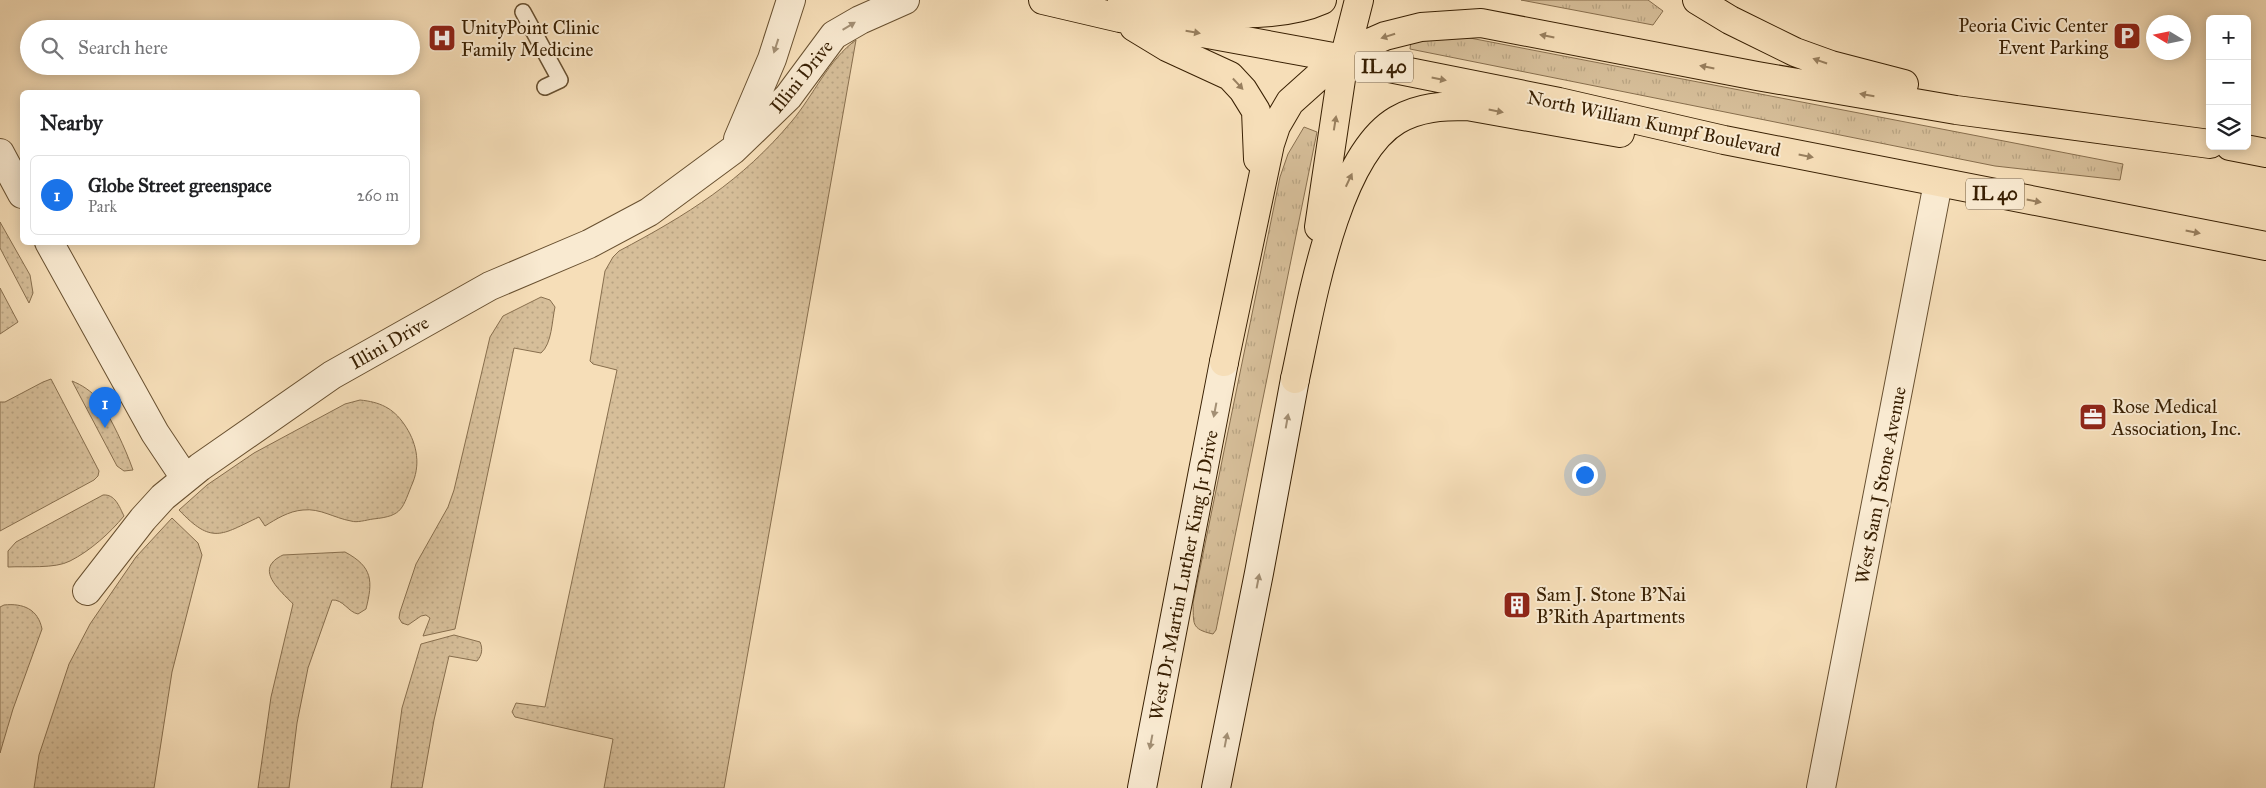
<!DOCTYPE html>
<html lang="en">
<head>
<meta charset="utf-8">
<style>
  :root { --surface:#fff; --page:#f6f6f6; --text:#202124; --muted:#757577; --line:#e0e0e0; --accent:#1a73e8 }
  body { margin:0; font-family:"IM FELL Great Primer",serif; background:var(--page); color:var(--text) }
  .controls { position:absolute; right:15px; top:15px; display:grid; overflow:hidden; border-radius:8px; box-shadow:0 2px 12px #0003 }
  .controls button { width:45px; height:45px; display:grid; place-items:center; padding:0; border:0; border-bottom:1px solid var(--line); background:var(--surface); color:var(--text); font:25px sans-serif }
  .compass { position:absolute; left:2146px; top:15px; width:45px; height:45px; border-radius:50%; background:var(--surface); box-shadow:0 2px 12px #0003; rotate:280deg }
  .you { position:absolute; left:1584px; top:474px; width:18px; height:18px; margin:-12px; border:4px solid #fff; border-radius:50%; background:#1a73e8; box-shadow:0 0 0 8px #1a73e833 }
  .badge { display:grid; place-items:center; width:32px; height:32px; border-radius:50%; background:var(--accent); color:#fff; font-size:16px; font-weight:700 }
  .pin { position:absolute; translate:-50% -41px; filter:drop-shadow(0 1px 2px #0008) }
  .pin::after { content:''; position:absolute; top:26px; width:18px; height:15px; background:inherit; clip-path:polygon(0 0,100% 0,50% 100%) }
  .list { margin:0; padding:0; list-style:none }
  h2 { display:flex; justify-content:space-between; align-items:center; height:65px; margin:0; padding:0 20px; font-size:21px }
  h2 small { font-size:16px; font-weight:400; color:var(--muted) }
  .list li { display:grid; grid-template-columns:32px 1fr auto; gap:15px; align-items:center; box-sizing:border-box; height:80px; margin:0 10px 10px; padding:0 10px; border:1px solid var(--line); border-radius:8px }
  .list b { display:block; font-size:19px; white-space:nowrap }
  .list p { margin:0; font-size:16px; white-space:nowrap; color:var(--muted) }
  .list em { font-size:16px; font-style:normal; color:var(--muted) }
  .icon { flex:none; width:28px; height:28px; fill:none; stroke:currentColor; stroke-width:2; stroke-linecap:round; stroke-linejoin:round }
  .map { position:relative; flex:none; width:2266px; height:788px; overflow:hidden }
  .search { position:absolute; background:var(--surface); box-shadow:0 2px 12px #0003; left:20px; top:20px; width:400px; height:55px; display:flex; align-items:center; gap:12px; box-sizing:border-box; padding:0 18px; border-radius:28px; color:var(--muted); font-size:19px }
  .panel { position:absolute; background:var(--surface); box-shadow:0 2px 12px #0003; left:20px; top:90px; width:400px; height:155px; border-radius:8px }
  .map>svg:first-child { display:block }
  .grass { fill:url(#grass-tufts); stroke:#886f4e }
  .park { fill:url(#park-dots); stroke:#886f4e }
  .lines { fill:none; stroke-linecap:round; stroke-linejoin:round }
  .service-casing { stroke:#685030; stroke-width:18 }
  .minor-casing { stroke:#685030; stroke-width:30 }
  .secondary-casing { stroke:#392003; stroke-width:30 }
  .primary-casing { stroke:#392003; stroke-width:30 }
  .service { stroke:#f9ead1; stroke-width:15 }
  .minor { stroke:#f9ead1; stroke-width:28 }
  .secondary { stroke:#f9ead1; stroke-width:28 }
  .primary { stroke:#f6deb8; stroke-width:28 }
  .oneway { fill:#a38f74 }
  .oneway2 { fill:#987f5e }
  .labels { text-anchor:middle; stroke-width:4; stroke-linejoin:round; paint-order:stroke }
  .shield { fill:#f9ead1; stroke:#735d41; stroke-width:1 }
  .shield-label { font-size:18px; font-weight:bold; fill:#392003 }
  .poi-label { font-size:19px; fill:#392003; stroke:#f9ead1; text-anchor:start }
  .street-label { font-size:19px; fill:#392003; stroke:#f9ead1 }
</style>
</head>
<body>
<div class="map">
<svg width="2266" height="788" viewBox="0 0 2266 788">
  <defs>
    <pattern id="grass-tufts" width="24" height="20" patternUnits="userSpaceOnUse" patternTransform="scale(1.25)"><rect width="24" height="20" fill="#d6be99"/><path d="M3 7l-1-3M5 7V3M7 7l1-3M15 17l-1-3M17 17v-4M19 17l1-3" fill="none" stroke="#b8a382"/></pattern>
    <pattern id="park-dots" width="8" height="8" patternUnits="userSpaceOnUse" patternTransform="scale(1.25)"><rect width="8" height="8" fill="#d6be99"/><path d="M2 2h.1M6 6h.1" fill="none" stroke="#b8a382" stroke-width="1.8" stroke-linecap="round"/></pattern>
  </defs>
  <rect width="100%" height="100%" fill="#f6deb8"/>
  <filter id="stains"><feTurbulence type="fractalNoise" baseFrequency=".004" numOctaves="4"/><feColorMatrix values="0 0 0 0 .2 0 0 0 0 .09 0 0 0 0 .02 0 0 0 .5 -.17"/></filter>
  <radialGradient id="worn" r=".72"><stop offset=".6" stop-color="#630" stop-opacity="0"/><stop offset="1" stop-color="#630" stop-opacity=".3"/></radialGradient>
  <path class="grass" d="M1521,0h127l15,11 -10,14z
    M1438,36l32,2 653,126 -3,16 -125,-14 -585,-117 1,-9z
    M1304,127l13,5 -101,498 -3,4c-23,-5 -19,-11 -20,-31l87,-426 8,-23z"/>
  <path class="park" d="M856,40l-132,748h-120l9,-49 -98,-22 -3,-5 4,-9 29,4 72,-337 -24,-6 -3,-3 15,-90 8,-14 6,-6c68,-36 123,-70 173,-130 21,-25 37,-62 64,-81z
    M0,222l30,53 3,18 -4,10 -29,-55z
    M0,288l18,34 -18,12z
    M541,297l9,3 5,7c-3,13 -3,37 -14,46l-27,-5 -59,281 -32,7 7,-18 -4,-3 -5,1 -13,9 -6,-2 -3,-5 1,-6 16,-48 32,-57 6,-17 36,-153 13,-21z
    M51,379l48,92 -1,5 -4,4 -94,51v-129h5l38,-20z
    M72,381c10,4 19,10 26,18 13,18 28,51 35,71l-9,1 -7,-5z
    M360,400c20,2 33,8 44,24 12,17 17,38 9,58 -11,26 -9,34 -40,37 -7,1 -16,4 -22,2 -17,-3 -31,-13 -48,-11 -14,1 -27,9 -38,16l-6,-9c-38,18 -47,28 -80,-7l28,-25 47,-32 91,-49z
    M103,495c12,-1 16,11 21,21 -14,17 -34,35 -54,45 -15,8 -45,5 -62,6v-16l8,-9z
    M172,518l26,25 4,12 -30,117 -18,116h-120l5,-33 30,-91 21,-40 46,-67z
    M345,552c28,15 28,29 21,57l-8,5c-10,-2 -15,-15 -26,-14l-24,68 -11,55 -8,65h-31l13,-91 22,-93c-13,-14 -40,-35 -10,-49z
    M4,605c19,-2 34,4 38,24l-29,80 -13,44v-146z
    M454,635l26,7c3,7 2,13 -3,19l-28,-5 -15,64 -12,68h-31l11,-80 19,-64z"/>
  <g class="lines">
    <defs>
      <path id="service" d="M523,12l37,68 -15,7"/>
      <path id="minor" d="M738,139l34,-80 19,-59
        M0,153l22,41
        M49,242l106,191 30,45
        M87,591l56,-72 20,-22 37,-30 132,-92 158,-89 99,-42 60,-32 84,-62 55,-53 46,-62 26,-15 45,-20
        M1821,788l117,-605"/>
      <path id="secondary" d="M1142,788l82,-426
        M1216,788l43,-215 36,-194"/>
      <path id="primary" d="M1043,0l77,18 224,41 215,43 165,38 542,106
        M1122,0c56,10 147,24 200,0
        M1697,0l33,20 65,32 36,13 73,19
        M1134,27l33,20 63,29 13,14 13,21 2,48
        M2230,146l36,7
        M1319,227l25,-168 15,-59
        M1224,362l46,-218 6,-18 14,-24 39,-35 40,-24 16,-7 36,-9 60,-4 276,53 199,34 254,34
        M1295,379c15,-68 39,-222 102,-259 22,-13 46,-14 70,-14l153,27"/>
    </defs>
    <use href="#service" class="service-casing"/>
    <use href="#minor" class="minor-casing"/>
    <use href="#secondary" class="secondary-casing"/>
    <use href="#primary" class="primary-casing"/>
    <use href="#service" class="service"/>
    <use href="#minor" class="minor"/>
    <use href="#secondary" class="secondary"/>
    <use href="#primary" class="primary"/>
  </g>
  <defs><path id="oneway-solid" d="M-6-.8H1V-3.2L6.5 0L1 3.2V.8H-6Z" transform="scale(1.25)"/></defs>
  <g class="oneway">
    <use href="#oneway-solid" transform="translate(849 26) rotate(-31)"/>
    <use href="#oneway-solid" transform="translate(776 46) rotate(108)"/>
    <use href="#oneway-solid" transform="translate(1215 410) rotate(101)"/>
    <use href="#oneway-solid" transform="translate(1287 421) rotate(-80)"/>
    <use href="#oneway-solid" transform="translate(1258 581) rotate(-79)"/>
    <use href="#oneway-solid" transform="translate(1226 740) rotate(-79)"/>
    <use href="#oneway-solid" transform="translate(1151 742) rotate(101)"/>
  </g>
  <g class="oneway2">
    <use href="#oneway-solid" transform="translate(1193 32) rotate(10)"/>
    <use href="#oneway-solid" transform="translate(1388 36) rotate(162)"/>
    <use href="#oneway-solid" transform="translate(1547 36) rotate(-169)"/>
    <use href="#oneway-solid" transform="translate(1820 61) rotate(-161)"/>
    <use href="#oneway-solid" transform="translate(1707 67) rotate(-169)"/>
    <use href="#oneway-solid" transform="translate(1439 79) rotate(11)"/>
    <use href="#oneway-solid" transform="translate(1238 84) rotate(47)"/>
    <use href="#oneway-solid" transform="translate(1867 95) rotate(-170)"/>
    <use href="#oneway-solid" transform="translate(1496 111) rotate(11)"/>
    <use href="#oneway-solid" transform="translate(1335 123) rotate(-81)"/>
    <use href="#oneway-solid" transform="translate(1806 156) rotate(11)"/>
    <use href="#oneway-solid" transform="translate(1349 180) rotate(-65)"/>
    <use href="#oneway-solid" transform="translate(2034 201) rotate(11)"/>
    <use href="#oneway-solid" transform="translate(2193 232) rotate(11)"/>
  </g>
  <defs>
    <symbol id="parking-square" viewBox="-11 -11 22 22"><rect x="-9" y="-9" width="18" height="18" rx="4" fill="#8f2418" stroke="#f9ead1"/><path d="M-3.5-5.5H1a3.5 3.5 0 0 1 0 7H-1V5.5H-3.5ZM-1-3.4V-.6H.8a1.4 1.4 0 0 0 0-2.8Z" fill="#fff"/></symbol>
    <symbol id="hospital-square" viewBox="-11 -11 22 22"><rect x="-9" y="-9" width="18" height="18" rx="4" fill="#8f2418" stroke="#f9ead1"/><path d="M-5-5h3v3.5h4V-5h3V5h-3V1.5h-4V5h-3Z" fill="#fff"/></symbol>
    <symbol id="office-square" viewBox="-11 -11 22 22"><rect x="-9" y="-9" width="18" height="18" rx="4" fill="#8f2418" stroke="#f9ead1"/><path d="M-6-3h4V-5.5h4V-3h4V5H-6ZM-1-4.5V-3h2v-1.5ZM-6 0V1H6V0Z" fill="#fff"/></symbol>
    <symbol id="building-square" viewBox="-11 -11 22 22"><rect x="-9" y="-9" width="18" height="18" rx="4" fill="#8f2418" stroke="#f9ead1"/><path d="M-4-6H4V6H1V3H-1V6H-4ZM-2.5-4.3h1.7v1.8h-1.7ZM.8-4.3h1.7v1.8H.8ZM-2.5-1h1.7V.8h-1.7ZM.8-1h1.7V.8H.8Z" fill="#fff"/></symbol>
  </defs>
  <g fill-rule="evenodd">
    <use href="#parking-square" x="2111" y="20" width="32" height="32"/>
    <use href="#hospital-square" x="426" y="22" width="32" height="32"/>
    <use href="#office-square" x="2077" y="401" width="32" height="32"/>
    <use href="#building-square" x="1501" y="589" width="32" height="32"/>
  </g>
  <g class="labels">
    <g class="shield">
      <rect x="1355" y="51.5" width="58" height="31" rx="4"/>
      <rect x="1966" y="178.5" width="58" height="31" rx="4"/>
    </g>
    <g class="shield-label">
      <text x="1384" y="73">IL 40</text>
      <text x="1995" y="200">IL 40</text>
    </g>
    <g class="poi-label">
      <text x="2108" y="32" text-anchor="end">Peoria Civic Center<tspan x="2108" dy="22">Event Parking</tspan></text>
      <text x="461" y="34">UnityPoint Clinic<tspan x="461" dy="22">Family Medicine</tspan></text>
      <text x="2112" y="413">Rose Medical<tspan x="2112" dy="22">Association, Inc.</tspan></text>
      <text x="1536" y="601">Sam J. Stone B'Nai<tspan x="1536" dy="22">B'Rith Apartments</tspan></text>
    </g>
    <g class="street-label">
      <text transform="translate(801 76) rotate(-51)" y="7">Illini Drive</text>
      <text transform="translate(1654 123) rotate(12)" y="7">North William Kumpf Boulevard</text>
      <text transform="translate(389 342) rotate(-30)" y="7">Illini Drive</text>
      <text transform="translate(1880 485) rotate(-79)" y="7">West Sam J Stone Avenue</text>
      <text transform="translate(1183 575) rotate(-79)" y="7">West Dr Martin Luther King Jr Drive</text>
    </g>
  </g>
  <rect width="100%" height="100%" filter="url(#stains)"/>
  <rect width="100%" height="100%" fill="url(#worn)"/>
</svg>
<div class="controls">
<button>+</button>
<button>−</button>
<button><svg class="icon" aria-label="layers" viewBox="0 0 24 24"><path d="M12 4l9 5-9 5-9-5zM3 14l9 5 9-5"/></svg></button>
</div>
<svg class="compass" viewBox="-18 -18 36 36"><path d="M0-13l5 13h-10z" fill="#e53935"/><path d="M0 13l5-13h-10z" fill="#757577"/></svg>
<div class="you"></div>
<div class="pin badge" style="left:105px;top:428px">1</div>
<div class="search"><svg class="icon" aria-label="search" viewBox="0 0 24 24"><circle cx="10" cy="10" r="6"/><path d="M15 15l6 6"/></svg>Search here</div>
<section class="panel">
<h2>Nearby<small></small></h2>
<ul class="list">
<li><span class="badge">1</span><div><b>Globe Street greenspace</b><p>Park</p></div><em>260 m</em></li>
</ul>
</section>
</div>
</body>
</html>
